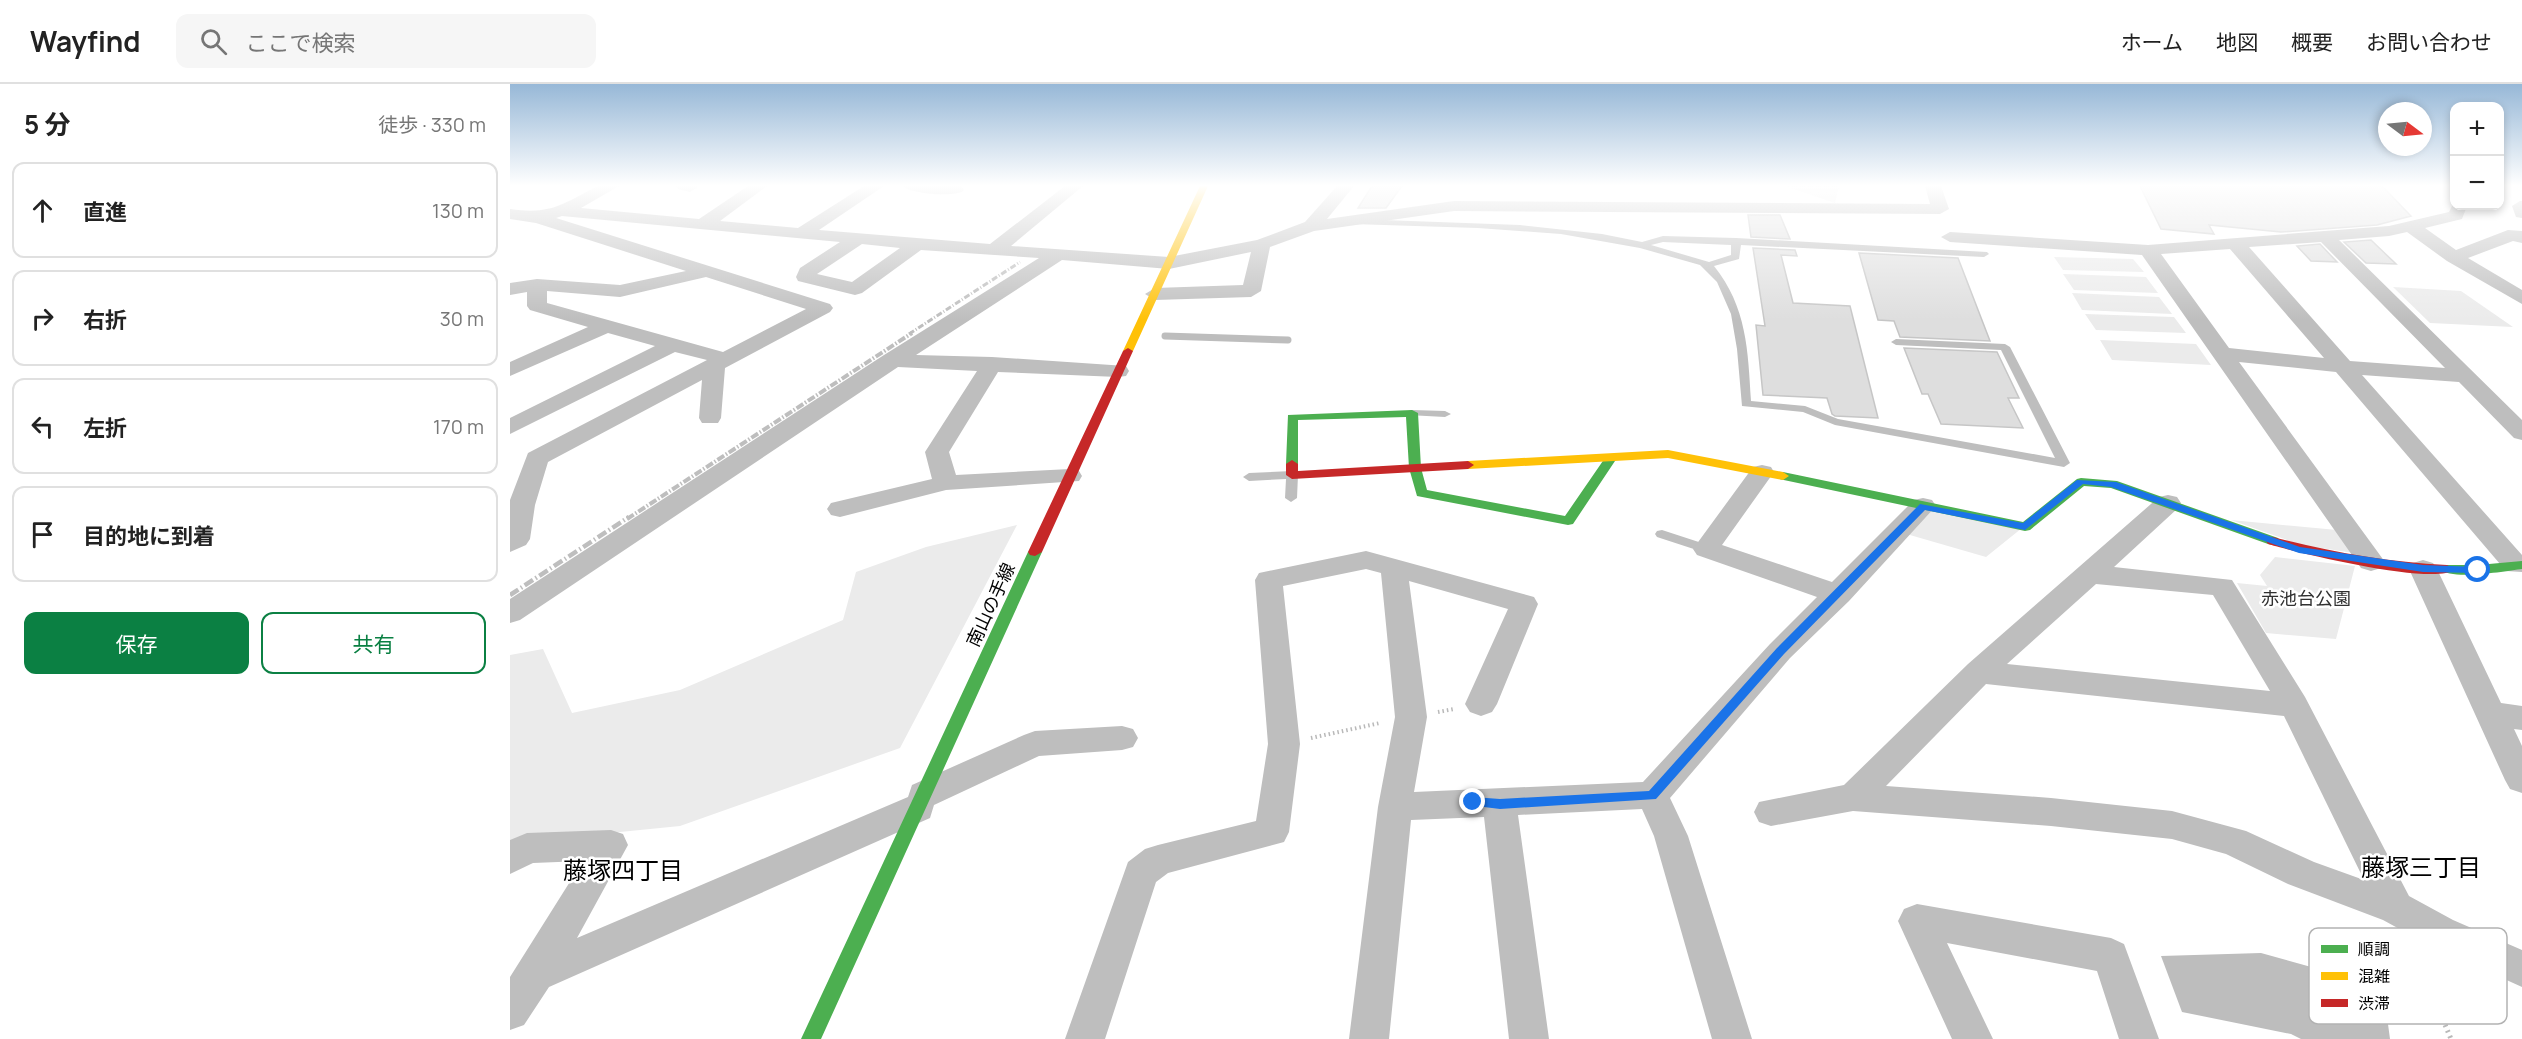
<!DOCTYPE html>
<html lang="ja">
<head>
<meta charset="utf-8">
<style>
  :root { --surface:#fff; --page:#f6f6f6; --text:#222; --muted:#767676; --line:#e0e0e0; --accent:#0b8043 }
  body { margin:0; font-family:Manrope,"Noto Sans JP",sans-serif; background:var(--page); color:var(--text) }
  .controls { position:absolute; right:18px; top:18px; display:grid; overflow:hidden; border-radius:12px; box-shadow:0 3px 9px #0003 }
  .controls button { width:54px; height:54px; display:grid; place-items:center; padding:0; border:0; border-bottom:2px solid var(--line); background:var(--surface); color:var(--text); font:30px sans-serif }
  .compass { position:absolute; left:1868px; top:18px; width:54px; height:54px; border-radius:50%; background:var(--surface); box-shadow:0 3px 9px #0003; rotate:106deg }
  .stop { position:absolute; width:18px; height:18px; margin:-14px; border:4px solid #1a73e8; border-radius:50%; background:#fff }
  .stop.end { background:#1a73e8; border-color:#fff; box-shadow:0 2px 6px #0008 }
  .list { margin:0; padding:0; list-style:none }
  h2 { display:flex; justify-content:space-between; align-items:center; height:78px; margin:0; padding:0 24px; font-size:26px }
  h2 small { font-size:20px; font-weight:400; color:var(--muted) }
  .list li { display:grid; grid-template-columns:39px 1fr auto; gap:18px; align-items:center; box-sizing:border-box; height:96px; margin:0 12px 12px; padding:0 12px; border:2px solid var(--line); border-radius:12px }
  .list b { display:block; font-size:22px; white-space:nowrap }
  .list em { font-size:20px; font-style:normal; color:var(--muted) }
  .actions { display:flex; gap:12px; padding:18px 24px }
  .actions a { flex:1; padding:14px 0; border:2px solid var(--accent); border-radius:12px; text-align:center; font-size:21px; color:var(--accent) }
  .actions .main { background:var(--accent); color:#fff }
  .icon { flex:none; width:33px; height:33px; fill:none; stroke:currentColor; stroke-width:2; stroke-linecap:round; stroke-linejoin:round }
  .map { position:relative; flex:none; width:2012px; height:955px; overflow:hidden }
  header { display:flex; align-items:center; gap:36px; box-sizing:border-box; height:84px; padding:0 30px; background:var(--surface); border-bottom:2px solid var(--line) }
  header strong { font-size:28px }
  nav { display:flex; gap:33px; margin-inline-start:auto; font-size:21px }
  .search { width:420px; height:54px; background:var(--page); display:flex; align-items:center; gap:15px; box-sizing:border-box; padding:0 21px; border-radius:12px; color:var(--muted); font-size:22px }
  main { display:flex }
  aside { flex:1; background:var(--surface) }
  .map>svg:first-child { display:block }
  .green { fill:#ebebeb }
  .water { fill:#bdbdbd }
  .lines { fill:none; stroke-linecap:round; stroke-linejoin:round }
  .stream { stroke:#bdbdbd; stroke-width:7 }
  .building { fill:#dedede; stroke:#c6c6c6; stroke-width:1.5 }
  .path-far1 { stroke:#b9b9b9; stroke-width:4; stroke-dasharray:1.5 3; stroke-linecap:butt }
  .path { stroke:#b9b9b9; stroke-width:5; stroke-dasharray:2 4; stroke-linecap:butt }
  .lane { fill:#bebebe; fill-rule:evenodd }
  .street { fill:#bebebe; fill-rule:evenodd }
  .fast { fill:#4caf50; fill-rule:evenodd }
  .slow { fill:#ffc107; fill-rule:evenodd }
  .jam { fill:#c62828; fill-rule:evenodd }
  .rail-far2 { stroke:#bebebe; stroke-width:3; stroke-dasharray:6 2 1 2; stroke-linecap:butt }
  .rail-far1 { stroke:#bebebe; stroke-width:4; stroke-dasharray:8 2 1.5 2; stroke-linecap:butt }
  .rail { stroke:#bebebe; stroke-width:4.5; stroke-dasharray:10 3 1.5 3; stroke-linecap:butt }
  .route { fill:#1a73e8 }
  .labels { text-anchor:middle; stroke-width:5; stroke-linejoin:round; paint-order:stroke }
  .park-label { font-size:18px; fill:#313131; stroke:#fff }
  .street-label { font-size:18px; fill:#000; stroke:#fff }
  .near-neighbourhood-label { font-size:24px; fill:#000; stroke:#fff }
  .key { fill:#fff; stroke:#b2b2b2; stroke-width:1.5 }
  .key-label { font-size:16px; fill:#000 }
</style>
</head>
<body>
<header>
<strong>Wayfind</strong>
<div class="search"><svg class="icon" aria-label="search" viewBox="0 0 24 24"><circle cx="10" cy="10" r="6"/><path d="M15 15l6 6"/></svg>ここで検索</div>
<nav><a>ホーム</a><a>地図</a><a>概要</a><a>お問い合わせ</a></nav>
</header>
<main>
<aside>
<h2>5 分<small>徒歩 · 330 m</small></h2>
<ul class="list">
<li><svg class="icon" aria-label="ahead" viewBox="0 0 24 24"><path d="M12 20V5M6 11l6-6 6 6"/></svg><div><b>直進</b></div><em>130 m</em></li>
<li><svg class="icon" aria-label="right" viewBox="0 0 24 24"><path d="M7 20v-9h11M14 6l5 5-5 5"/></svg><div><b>右折</b></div><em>30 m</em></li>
<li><svg class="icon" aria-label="left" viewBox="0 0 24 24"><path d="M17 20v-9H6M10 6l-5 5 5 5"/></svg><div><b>左折</b></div><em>170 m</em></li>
<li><svg class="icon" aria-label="arrive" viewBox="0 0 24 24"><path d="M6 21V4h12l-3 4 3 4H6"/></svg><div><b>目的地に到着</b></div></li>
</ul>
<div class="actions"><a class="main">保存</a><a>共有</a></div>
</aside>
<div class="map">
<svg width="2012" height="955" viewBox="0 0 2012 955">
  <rect width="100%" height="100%" fill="#fff"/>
  <path class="green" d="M1275,102h54l-4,17z
    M1544,173l79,2 11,13 -81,-2z
    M1553,190l83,3 12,16 -84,-3z
    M1883,203l68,4 52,36 -83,-4z
    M1562,209l87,4 13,17 -90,-4z
    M1575,230l89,3 12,16 -90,-3z
    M1590,256l96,4 15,21 -99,-5z
    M1416,425l96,19 -36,29 -83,-24z
    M1721,436l106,10 17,23 -53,-8z
    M507,441l-117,223 -220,78 -170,17v-188l33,-6 29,64 108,-23 163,-70 13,-48 70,-25z
    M1765,473l80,9 -19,73 -70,-6 -29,-50 30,3 -7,-11z"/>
  <path class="water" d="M1751,869l122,34 7,52h-89l-10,-5 -109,-22 -21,-56z"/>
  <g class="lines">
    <path class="stream" d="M655,252l123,4"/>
  </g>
  <path class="building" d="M862,102h30l-16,22h-28z
    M1630,102h242l29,30 -34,9 -96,7 -72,-7 5,9 -53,-5z
    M1238,131h32l10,24 -39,-2z
    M1861,156l25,24 -30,-1 -22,-21z
    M1810,160l17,18 -26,-1 -14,-15z
    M1243,164l42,2 2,6 -16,-1 12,48 57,3 28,112 -43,-2 -3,-2 -5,-16 -64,-3 -7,-70 9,1z
    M1349,169l99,5 32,83 -90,-4 -6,-16 -16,-1z
    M1394,264l93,4 22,46h-11l15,30 -82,-4 -13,-30h-6z"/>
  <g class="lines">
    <path class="path-far1" d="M928,628l16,-3
      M801,654l69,-15"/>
    <path class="path" d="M1905,869l36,86"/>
    <path class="lane" d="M846,135l164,6 82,9 40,8 21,-6 73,2 251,14 2,2 -5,3 -243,-12 -2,14 -25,7c33,41 34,85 37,135l54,5 33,13 217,39 -54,-108 -105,-5 -5,-3 5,-3 109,5 5,3 60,116 -6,4 -229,-42 -32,-13 -61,-6 -5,-57 -6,-35 -14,-32 -17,-17 -60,-17 -79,-14 -83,-6 -125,-4v-4zM1153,158l68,3v10l-22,7 -58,-17z
      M902,326l33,1 6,3 -6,3 -37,-2v-4z
      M782,387l6,4 -1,23 -6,4 -6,-4 1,-19 -37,2 -6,-4 6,-4z
      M1152,446l49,16 2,3 -7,4 -49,-16 -2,-3 2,-3z"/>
    <path class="street" d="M88,102h21l-38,22 118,11 49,-33h19l-47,35 78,7 66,-42h20l-65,44 171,14 75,-58h18l-72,60 158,11 88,-17 48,-18 32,-36h17l-27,33 127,-18 476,3 -5,-18h16l8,23 -9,5 -486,-3 -140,20 -44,16 -9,44 -10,6 -96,3 -10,-6 10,-6 88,-3 8,-33 -82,17 -107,-9 -146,95 76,2 134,9 3,5 -3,5 -8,1 -120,-5 -49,80 7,23 114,-6 9,2 3,5 -3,5 -133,9 -106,27 -9,-2 -4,-6 4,-6 101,-24 -7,-27 52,-81 -79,-4 -378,253 -10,3v-24l374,-244 155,-97 -118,-8 -59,43 -7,2 -57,-14 -2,-4 4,-9 40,-26 -278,-26 -6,2 274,86 3,4 -3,4 -105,56 -4,50 -3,5h-16l-3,-5 3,-38 -154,82 -13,43 -5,34 -4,6 -16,7v-52l18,-47 179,-93 -32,-8 -165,82v-16l145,-72 -47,-13 -98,43v-14l78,-35 -58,-17 -3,-4v-14l-17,3v-12l27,-4 83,6 66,-14 -150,-48 -26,-4v-10c42,6 52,-5 88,-23zM352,160l38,4 -48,34 -35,-8zM196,193l100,32 -83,43 -176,-49v-12l73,6z
      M166,102h22v1l-8,5 -12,-3z
      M393,102h58l3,4c-6,8 -54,4 -61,-4z
      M2010,117h2v17l-6,-1 -4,-11z
      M1944,118v4h13l-5,13 -37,9 31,22 52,-20 14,1v12l-9,-2 -45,17 54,32v14l-75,-43 -40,-29 -18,4 -50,4 183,180v20l-8,-2 -55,-56 -97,-7 160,180v17l-16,-1 -170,-199 -97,-10 146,200 -4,6 -10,3 -10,-3 -219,-313 -192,-13 -9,-5 9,-5 198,13 241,-19 60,-14zM1811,158l124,126 -95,-7 -101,-114zM1720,165l94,109 -95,-10 -68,-94z
      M1252,381l9,2 3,5 -52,73 110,37 82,-82 9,-2 9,2 4,6 -87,95 -59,57 -120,140 18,38 64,203h-40l-58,-203 -12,-27 -124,6 31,224h-40l-25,-222 -73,3 -22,219h-40l29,-232 17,-90 -14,-144 -15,-4 -83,17 17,158 -11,88 -5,10 -116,31 -12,9 -51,157h-40l63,-177 17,-13 13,-4 98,-24 12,-77 -13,-164 4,-7 107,-22 168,46 4,7 -41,100 -5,8 -11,4 -11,-4 -5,-8 43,-95 -99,-28 18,136 -13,75 229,-10 127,-138 47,-47 -120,-42 -4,-6 60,-82z
      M1658,411l9,2 4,6 -4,6 -63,58 118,13 73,117 104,199 44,24 69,30v37l-95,-43 -44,-24 -95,-36 -62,-30 -54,-15 -121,-13 -198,-15 -82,15 -12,-4 -5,-10 5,-10 85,-17 124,-121 191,-167zM1586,500l117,11 57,96 -263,-27zM1476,600l298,32 80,164 -50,-18 -68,-31 -74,-20 -121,-13 -165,-12z
      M1913,476l10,3 4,6 64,134 21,3v24l-8,-1 8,17v47l-12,-4 -5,-9 -96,-211 4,-6z
      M612,642l11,3 5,9 -5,9 -11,3 -83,6 -105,49 -4,13 -381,169 -25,38 -14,5v-53l73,-116 -50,2 -23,11v-34l17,-7 84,-3 12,4 5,11 -51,93 331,-141 4,-12 112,-50 11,-4z
      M1407,820l194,34 13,6 35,95h-40l-22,-68 -150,-28 46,96h-41l-54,-118 6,-12z"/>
    <path class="fast" d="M902,326l6,3 3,55 6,22 138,26 42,-61 4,-1 6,4 -44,66 -5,1 -151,-29 -8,-28 -3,-51 -108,3v44l-6,4 -6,-4 2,-49z
      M1273,388l240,50 54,-43 4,-1 36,3 161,57 2,3 -7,4 -5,-1 -157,-56 -27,-2 -54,44 -5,1 -246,-52 -2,-3z
      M525,464l7,4 -221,487h-20l227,-487z
      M2012,477v8c-17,2 -71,12 -82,0l7,-4h31z"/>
    <path class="slow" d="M690,102h8l-75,165 -5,3 -4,-1 -1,-2z
      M1158,366l115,22 6,4 -6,4 -115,-22 -200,11 -6,-4 6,-4z"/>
    <path class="jam" d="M618,264l5,3 -91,201 -7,4 -5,-1 -2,-3 95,-201z
      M782,376l6,4v7l170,-10 6,4 -6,4 -176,10 -6,-4v-11z
      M1763,453c58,15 114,25 174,28l7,4c-15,18 -160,-17 -186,-25l-2,-3 2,-3z"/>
    <path class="rail-far2" d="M399,250l111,-72"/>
    <path class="rail-far1" d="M117,435l285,-186"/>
    <path class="rail" d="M0,511l119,-78"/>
  </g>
  <linearGradient id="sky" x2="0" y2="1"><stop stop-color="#97b8d7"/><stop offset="0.43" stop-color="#fff"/><stop offset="1" stop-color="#fff" stop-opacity="0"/></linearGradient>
  <rect width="2012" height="236" fill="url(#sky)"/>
  <path class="route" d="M1567,396l39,2 184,65 123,18 55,2 5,3 -5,3 -55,-1 -124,-19 -188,-66 -28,-3 -58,46 -100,-20 -141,144 -128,145 -156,10 -32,-4 -2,-3 7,-5 27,2 149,-8 128,-143 143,-144 103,19z"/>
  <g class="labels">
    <g class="park-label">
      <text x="1796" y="521">赤池台公園</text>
    </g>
    <g class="street-label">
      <text transform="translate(481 521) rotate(-65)" y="6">南山の手線</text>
    </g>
    <g class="near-neighbourhood-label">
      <text x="1911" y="792">藤塚三丁目</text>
      <text x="113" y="795">藤塚四丁目</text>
    </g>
  </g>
  <rect x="1799" y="844" width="198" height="96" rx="9" class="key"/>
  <rect x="1811" y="861" width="27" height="8" fill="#4caf50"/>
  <rect x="1811" y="888" width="27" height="8" fill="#ffc107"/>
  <rect x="1811" y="915" width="27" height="8" fill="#c62828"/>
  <g class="key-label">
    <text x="1848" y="871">順調</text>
    <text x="1848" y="898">混雑</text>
    <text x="1848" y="925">渋滞</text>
  </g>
</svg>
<div class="controls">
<button>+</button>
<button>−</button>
</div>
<svg class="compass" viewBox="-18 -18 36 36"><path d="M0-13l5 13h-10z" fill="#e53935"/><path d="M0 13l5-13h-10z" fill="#767676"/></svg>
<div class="stop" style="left:1968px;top:486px"></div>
<div class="stop end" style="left:963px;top:718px"></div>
</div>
</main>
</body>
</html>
